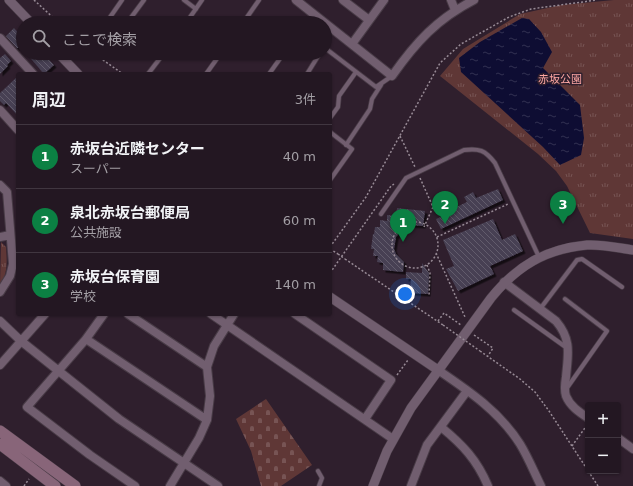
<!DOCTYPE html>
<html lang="ja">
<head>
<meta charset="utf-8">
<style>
  :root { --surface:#231722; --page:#2b202a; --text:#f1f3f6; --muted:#a39fa5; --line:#403640; --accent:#0b8043 }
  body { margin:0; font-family:"DejaVu Sans","Noto Sans JP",sans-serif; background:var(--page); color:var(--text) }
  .controls { position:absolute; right:12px; bottom:12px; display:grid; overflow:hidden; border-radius:4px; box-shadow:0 1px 3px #0004 }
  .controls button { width:36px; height:36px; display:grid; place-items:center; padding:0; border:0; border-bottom:1px solid var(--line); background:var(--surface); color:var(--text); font:20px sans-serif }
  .you { position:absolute; left:405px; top:294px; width:14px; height:14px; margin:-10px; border:3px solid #fff; border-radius:50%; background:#1a73e8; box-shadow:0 0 0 6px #1a73e833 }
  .badge { display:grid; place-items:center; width:26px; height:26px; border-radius:50%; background:var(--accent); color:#fff; font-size:13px; font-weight:700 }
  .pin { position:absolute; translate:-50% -33px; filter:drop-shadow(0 1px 2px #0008) }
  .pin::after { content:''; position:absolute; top:21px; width:14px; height:12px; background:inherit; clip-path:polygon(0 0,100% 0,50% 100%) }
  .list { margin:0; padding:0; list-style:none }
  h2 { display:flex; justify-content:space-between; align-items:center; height:52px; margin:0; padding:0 16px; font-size:17px }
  h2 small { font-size:13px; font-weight:400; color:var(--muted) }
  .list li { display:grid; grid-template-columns:26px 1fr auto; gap:12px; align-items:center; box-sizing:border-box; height:64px; padding:0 16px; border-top:1px solid var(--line) }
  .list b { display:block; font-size:15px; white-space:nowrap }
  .list p { margin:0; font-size:13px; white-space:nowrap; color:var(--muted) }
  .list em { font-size:13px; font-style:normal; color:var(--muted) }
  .icon { flex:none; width:22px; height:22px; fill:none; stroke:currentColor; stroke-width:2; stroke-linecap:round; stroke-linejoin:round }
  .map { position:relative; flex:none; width:633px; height:486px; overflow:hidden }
  .search { position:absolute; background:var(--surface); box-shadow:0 1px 3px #0004; left:16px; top:16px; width:316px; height:44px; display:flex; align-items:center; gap:10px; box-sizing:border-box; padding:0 14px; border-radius:22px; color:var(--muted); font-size:15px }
  .panel { position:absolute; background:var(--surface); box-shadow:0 1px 3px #0004; left:16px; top:72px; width:316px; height:244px; border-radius:4px }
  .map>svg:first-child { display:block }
  .cemetery { fill:url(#cemetery-stones) }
  .park { fill:url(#park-tufts) }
  .water { fill:url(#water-ripples) }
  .building { fill:url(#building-back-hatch); filter:url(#shadow) }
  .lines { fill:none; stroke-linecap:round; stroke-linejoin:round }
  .service-casing { stroke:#483b46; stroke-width:5.5 }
  .minor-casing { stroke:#483b46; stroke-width:10 }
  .tertiary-casing { stroke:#483b46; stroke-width:10 }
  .secondary-casing { stroke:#483b46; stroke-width:12 }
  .path { stroke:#978a95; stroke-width:1.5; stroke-dasharray:2 2; stroke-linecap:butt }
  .service { stroke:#715e6f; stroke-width:4 }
  .minor { stroke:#715e6f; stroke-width:8 }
  .tertiary { stroke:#715e6f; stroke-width:9 }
  .secondary { stroke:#886579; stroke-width:11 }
  .path-bridge { stroke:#978a95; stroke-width:1.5; stroke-dasharray:2 2; stroke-linecap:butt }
  .labels { text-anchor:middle; stroke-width:3; stroke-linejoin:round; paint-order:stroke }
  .park-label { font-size:11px; fill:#fda6a3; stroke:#2f1f2d }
</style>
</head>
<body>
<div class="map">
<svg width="633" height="486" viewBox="0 0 633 486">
  <defs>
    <pattern id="cemetery-stones" width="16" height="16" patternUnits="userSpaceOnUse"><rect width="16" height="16" fill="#5f3736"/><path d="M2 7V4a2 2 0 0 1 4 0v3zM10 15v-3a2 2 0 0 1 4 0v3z" fill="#775454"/></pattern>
    <pattern id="park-tufts" width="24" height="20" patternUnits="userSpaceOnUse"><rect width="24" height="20" fill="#5f3736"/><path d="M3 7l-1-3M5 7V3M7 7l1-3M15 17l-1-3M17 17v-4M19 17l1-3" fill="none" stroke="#775454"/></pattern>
    <pattern id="water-ripples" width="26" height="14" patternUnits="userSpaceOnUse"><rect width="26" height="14" fill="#0e0d33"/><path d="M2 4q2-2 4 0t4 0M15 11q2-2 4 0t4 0" fill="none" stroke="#323151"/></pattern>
    <pattern id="building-back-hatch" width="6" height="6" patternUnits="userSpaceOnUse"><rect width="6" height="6" fill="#473f52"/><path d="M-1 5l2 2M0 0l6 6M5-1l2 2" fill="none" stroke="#625b6c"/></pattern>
    <filter id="shadow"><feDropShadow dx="2.5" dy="2.5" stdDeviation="0" flood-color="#0009"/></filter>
  </defs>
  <rect width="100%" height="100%" fill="#2f1f2d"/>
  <path class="cemetery" d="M266,399l46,66 -31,21h-20l-10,-35 -15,-32z"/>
  <path class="park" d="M614,0h19v239l-43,-6 -23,-47 -11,-15 -18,-17 -98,-78 23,-27 57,-35 41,-9z
    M1,242l5,5c1,14 2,26 -6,39z"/>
  <path class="water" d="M522,18l7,1 12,13 11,20 -9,16 37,37 4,33 -3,17 -21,10 -17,-18 -82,-75 -2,-14 21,-16z"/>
  <path class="building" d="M14,28l7,8 -3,3 5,5 -5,4h-1l-11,-12z
    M26,53h17l11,12 -10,9z
    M5,54l6,7 -4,4 1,1 -8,8v-16z
    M18,76v40l-12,-13 -2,2 -4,-4v-8z
    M498,189l5,11 -62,29 -5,-10 7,-3 -1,-2 25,-12 -3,-5 9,-5 3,6z
    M397,208l28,3 -2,15 -13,-1 -6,2 -8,10 -2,12 2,5 8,8 -1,10 -20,-2v-7l-6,-1 1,-6h-5l1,-7h-3l2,-15h1l1,-7h5v-7l7,1v-6l9,1z
    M493,219l9,21 13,-6 8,17 -33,15 4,8 -36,17 -12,-22 8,-3 -11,-26z
    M422,263l7,10 -1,21 -18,-1 1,-14h-5v-7l16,1z"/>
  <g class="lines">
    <defs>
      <path id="service" d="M184,0l12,9
        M106,23l16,-23
        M127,23l17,-23
        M186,23l16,-23
        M243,23l16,-23
        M307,23l6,-9
        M325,48l51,39 16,-11
        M148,74l16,-21
        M206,74l15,-21
        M269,74l15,-21
        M307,74l13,-21
        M330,118l8,-11 1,-11 17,-24
        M330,132l22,17 -22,31
        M346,145l24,-36 2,-10 9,-14
        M381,214l25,-36 58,-28c15,-2 21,0 31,13l44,94
        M565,299l42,32 -40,57
        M540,309l37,-49 5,-1 40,28
        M514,310l53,38
        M318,471l4,7 -3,8"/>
      <path id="minor" d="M296,0l96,76c24,-34 45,-57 82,-76
        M343,0l26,20
        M451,0l4,10
        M0,38l33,36
        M352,44l32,-44
        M0,110l18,20
        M0,185l7,7 6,72 -3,12 -10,16
        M0,237l10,-2
        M504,282l52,39c16,19 12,33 10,56 -1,6 -2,13 0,19 4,10 13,16 22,22
        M104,314l-18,25 -59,68 63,48 45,31
        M128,314l79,53
        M211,314l182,125
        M295,314l96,66 -26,39
        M0,321l21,20 98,78 99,67
        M86,339l121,81
        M0,365l45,-51
        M438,370c31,21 62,42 82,74 8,13 14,28 21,42
        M441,427c22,18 36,33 47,59
        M618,438l15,11
        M0,481l6,5
        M170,486l29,-48 8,-18 3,-24 -3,-29 7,-21 20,-32
        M411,486l16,-41 40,-54"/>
      <path id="tertiary" d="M9,0l22,23
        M58,53l20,21
        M330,297l108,73
        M373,486l14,-35 24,-43 80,-110c26,-32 54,-49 96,-53 15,-1 31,3 46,5"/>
      <path id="secondary" d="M0,431l75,55
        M0,444l55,42"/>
    </defs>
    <use href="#service" class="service-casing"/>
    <use href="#minor" class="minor-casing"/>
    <use href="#tertiary" class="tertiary-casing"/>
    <use href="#secondary" class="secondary-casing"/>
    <path class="path" d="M34,0l25,23
      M93,53l30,21
      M400,136l15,31
      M420,178l13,29 -9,20
      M392 245a23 23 0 1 1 46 0a23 23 0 1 1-46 0Z
      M437,237l71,-33
      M330,247l36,-50 74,-134 21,-19 48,-27 22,-8 66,-9
      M330,249l8,5
      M436,253l29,64
      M345,259l98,66
      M427,265l3,8 -1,23
      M330,273l61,-87 3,-2
      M438,321l6,-8 17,12
      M474,335l19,13 -5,8
      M480,351l40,28 15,13 14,19 49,75
      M397,375l11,-15
      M572,446l15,-21
      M24,486l5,-7"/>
    <use href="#service" class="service"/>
    <use href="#minor" class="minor"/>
    <use href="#tertiary" class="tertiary"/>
    <use href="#secondary" class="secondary"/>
    <path class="path-bridge" d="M338,254l7,5
      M443,325l37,26"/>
  </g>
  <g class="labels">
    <g class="park-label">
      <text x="560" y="83">赤坂公園</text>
    </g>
  </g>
</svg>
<div class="controls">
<button>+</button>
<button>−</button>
</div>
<div class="you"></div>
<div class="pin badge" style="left:403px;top:242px">1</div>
<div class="pin badge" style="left:445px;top:224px">2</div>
<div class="pin badge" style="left:563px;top:224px">3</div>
<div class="search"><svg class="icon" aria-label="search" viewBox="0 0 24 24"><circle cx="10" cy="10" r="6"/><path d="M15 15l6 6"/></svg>ここで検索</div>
<section class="panel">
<h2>周辺<small>3件</small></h2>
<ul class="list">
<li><span class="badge">1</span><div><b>赤坂台近隣センター</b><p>スーパー</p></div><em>40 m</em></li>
<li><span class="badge">2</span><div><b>泉北赤坂台郵便局</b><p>公共施設</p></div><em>60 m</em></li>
<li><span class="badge">3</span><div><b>赤坂台保育園</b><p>学校</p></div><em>140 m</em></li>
</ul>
</section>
</div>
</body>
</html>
